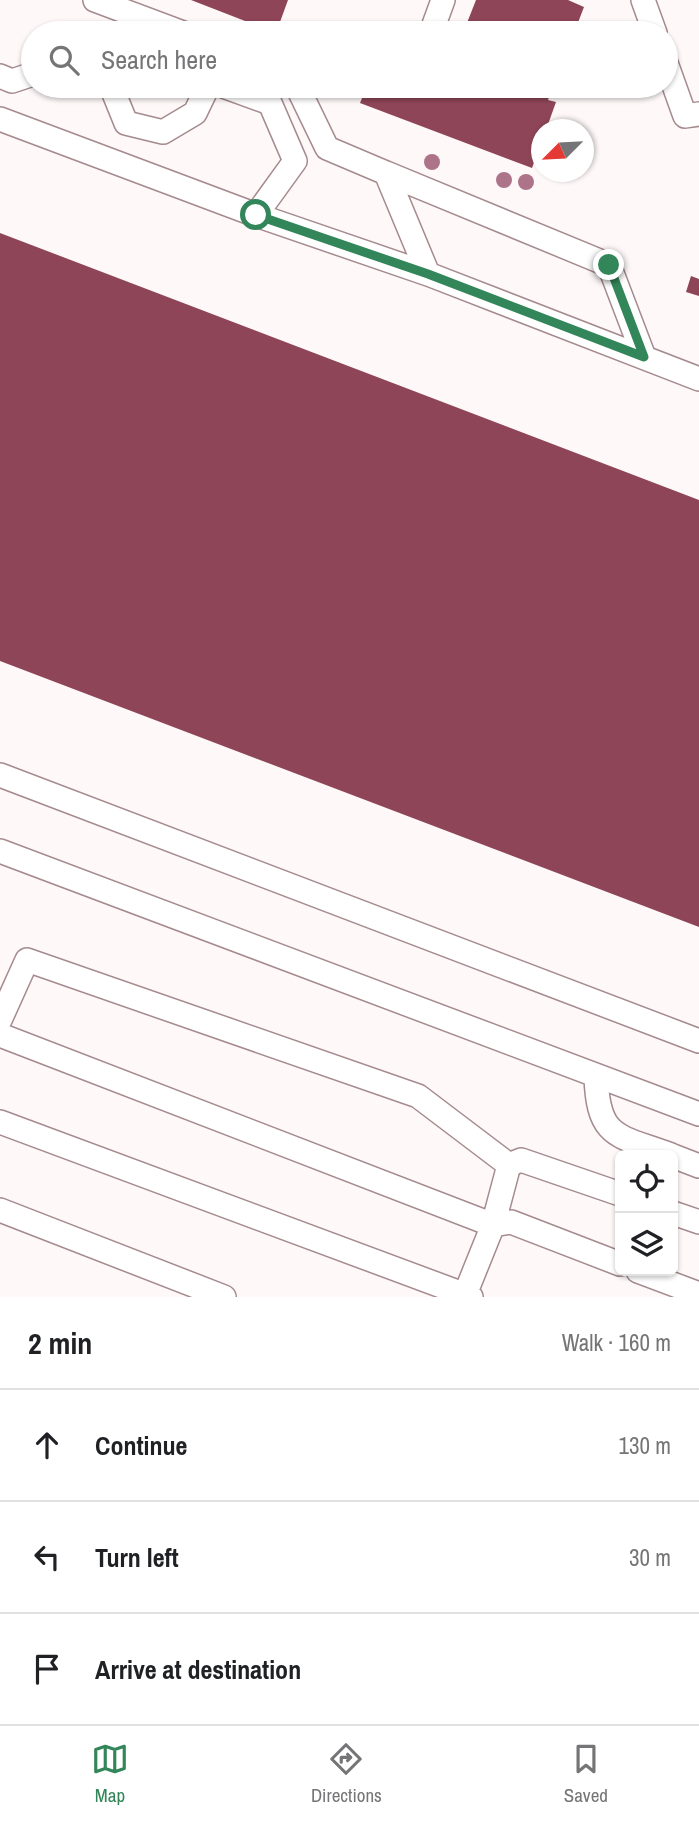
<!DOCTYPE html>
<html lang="en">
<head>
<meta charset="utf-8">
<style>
  :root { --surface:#fff; --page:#f6f6f6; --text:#202124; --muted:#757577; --line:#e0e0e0; --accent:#338659 }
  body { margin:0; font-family:"Archivo Narrow",sans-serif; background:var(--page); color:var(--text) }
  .controls { position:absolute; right:21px; bottom:21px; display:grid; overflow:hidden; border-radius:10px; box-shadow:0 2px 5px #0004 }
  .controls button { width:63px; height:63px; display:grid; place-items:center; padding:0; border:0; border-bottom:2px solid var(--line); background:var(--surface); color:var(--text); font:35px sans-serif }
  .compass { position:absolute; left:531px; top:119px; width:63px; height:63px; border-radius:50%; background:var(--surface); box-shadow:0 2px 5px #0004; rotate:246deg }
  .stop { position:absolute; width:21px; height:21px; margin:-16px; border:5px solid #338659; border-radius:50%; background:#fff }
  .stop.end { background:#338659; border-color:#fff; box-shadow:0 2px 7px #0008 }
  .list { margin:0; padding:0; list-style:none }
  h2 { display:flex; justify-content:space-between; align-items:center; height:91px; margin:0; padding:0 28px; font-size:30px }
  h2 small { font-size:23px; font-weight:400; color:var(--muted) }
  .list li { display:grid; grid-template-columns:46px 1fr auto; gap:21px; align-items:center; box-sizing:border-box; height:112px; padding:0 28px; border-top:2px solid var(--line) }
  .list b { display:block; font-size:26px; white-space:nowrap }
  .list em { font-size:23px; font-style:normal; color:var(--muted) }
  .icon { flex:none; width:38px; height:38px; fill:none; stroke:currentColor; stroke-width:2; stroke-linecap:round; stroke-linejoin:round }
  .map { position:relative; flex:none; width:699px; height:1297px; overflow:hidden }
  .search { position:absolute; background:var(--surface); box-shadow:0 2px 5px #0004; left:21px; right:21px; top:21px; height:77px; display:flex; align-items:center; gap:18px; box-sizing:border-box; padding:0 24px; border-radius:38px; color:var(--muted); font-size:26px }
  .sheet { height:427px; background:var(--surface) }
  nav { display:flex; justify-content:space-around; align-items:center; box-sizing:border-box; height:98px; border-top:2px solid var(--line); background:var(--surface); font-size:19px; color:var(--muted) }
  nav a { display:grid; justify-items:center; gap:4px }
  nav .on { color:var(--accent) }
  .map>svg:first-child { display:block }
  .building { fill:#8e4557 }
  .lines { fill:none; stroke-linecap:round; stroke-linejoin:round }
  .minor-casing { stroke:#a58a8e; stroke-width:26 }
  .minor { stroke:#fff; stroke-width:23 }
  .tree { fill:#ad7489 }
  .route { stroke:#338659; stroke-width:9 }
</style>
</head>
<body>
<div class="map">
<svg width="699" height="1297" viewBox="0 0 699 1297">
  <rect width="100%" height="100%" fill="#fef8f9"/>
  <path class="building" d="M191,0h97l-12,33z
    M476,0h92l16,7 -10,26h-111z
    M367,86h186l-5,14 8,2 -10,28h-4v11l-10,27 -172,-65z
    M0,233l699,267v427l-699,-266z
    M691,276l8,3v17l-13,-4z"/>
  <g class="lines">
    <defs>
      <path id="minor" d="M95,0l88,33
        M643,0l12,33
        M431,33l12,-33
        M666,63l19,53 14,-2
        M0,76l12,5 21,-7
        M111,86l15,37 37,9 32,-19 13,-27
        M223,86l47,17 25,58 -39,54
        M297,86l30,62 59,25 42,101
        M0,119l256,96 172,59 271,105
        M386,173l223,92 35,92
        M0,775l699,266
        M0,851l699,263
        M0,1020l27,-60 391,136 91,69
        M0,1035l493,190 16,-60 12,-5 99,34
        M596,1076c2,64 22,59 75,79
        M0,1122l471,175
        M673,1156l26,10
        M0,1210l224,87
        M673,1213l26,9
        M638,1271l61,23
        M464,1297l29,-72 18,-3 109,42"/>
    </defs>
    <use href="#minor" class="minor-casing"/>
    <use href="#minor" class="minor"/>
  </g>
  <g class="tree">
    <circle cx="432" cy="162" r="8"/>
    <circle cx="504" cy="180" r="8"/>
    <circle cx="526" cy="182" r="8"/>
  </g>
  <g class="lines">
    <path class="route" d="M256,215l172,59 216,83 -35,-92"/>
  </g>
</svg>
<div class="controls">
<button><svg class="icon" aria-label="locate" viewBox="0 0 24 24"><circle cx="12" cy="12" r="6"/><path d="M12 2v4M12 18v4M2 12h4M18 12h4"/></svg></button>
<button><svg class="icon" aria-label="layers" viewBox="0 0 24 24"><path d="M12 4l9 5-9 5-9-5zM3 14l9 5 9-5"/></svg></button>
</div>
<svg class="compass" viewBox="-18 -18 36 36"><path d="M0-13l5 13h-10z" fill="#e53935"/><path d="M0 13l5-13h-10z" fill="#757577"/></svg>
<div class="stop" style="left:256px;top:215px"></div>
<div class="stop end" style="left:609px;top:265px"></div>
<div class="search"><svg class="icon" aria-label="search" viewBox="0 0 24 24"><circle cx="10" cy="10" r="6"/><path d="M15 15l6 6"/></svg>Search here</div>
</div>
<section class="sheet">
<h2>2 min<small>Walk · 160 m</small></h2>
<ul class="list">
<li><svg class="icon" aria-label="ahead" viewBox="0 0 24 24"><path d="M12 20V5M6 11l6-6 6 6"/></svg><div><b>Continue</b></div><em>130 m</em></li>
<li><svg class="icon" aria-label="left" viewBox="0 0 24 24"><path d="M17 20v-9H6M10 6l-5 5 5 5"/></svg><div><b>Turn left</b></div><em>30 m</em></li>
<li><svg class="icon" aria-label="arrive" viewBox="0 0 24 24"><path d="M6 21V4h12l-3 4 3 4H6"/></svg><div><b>Arrive at destination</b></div></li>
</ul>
</section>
<nav>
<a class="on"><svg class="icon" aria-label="map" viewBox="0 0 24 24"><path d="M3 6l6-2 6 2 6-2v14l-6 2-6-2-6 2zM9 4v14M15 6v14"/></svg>Map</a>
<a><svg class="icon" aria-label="directions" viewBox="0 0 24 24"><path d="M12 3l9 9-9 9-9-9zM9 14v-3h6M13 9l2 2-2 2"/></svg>Directions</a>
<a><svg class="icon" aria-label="saved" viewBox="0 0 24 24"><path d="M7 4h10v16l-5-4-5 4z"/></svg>Saved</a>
</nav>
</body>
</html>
